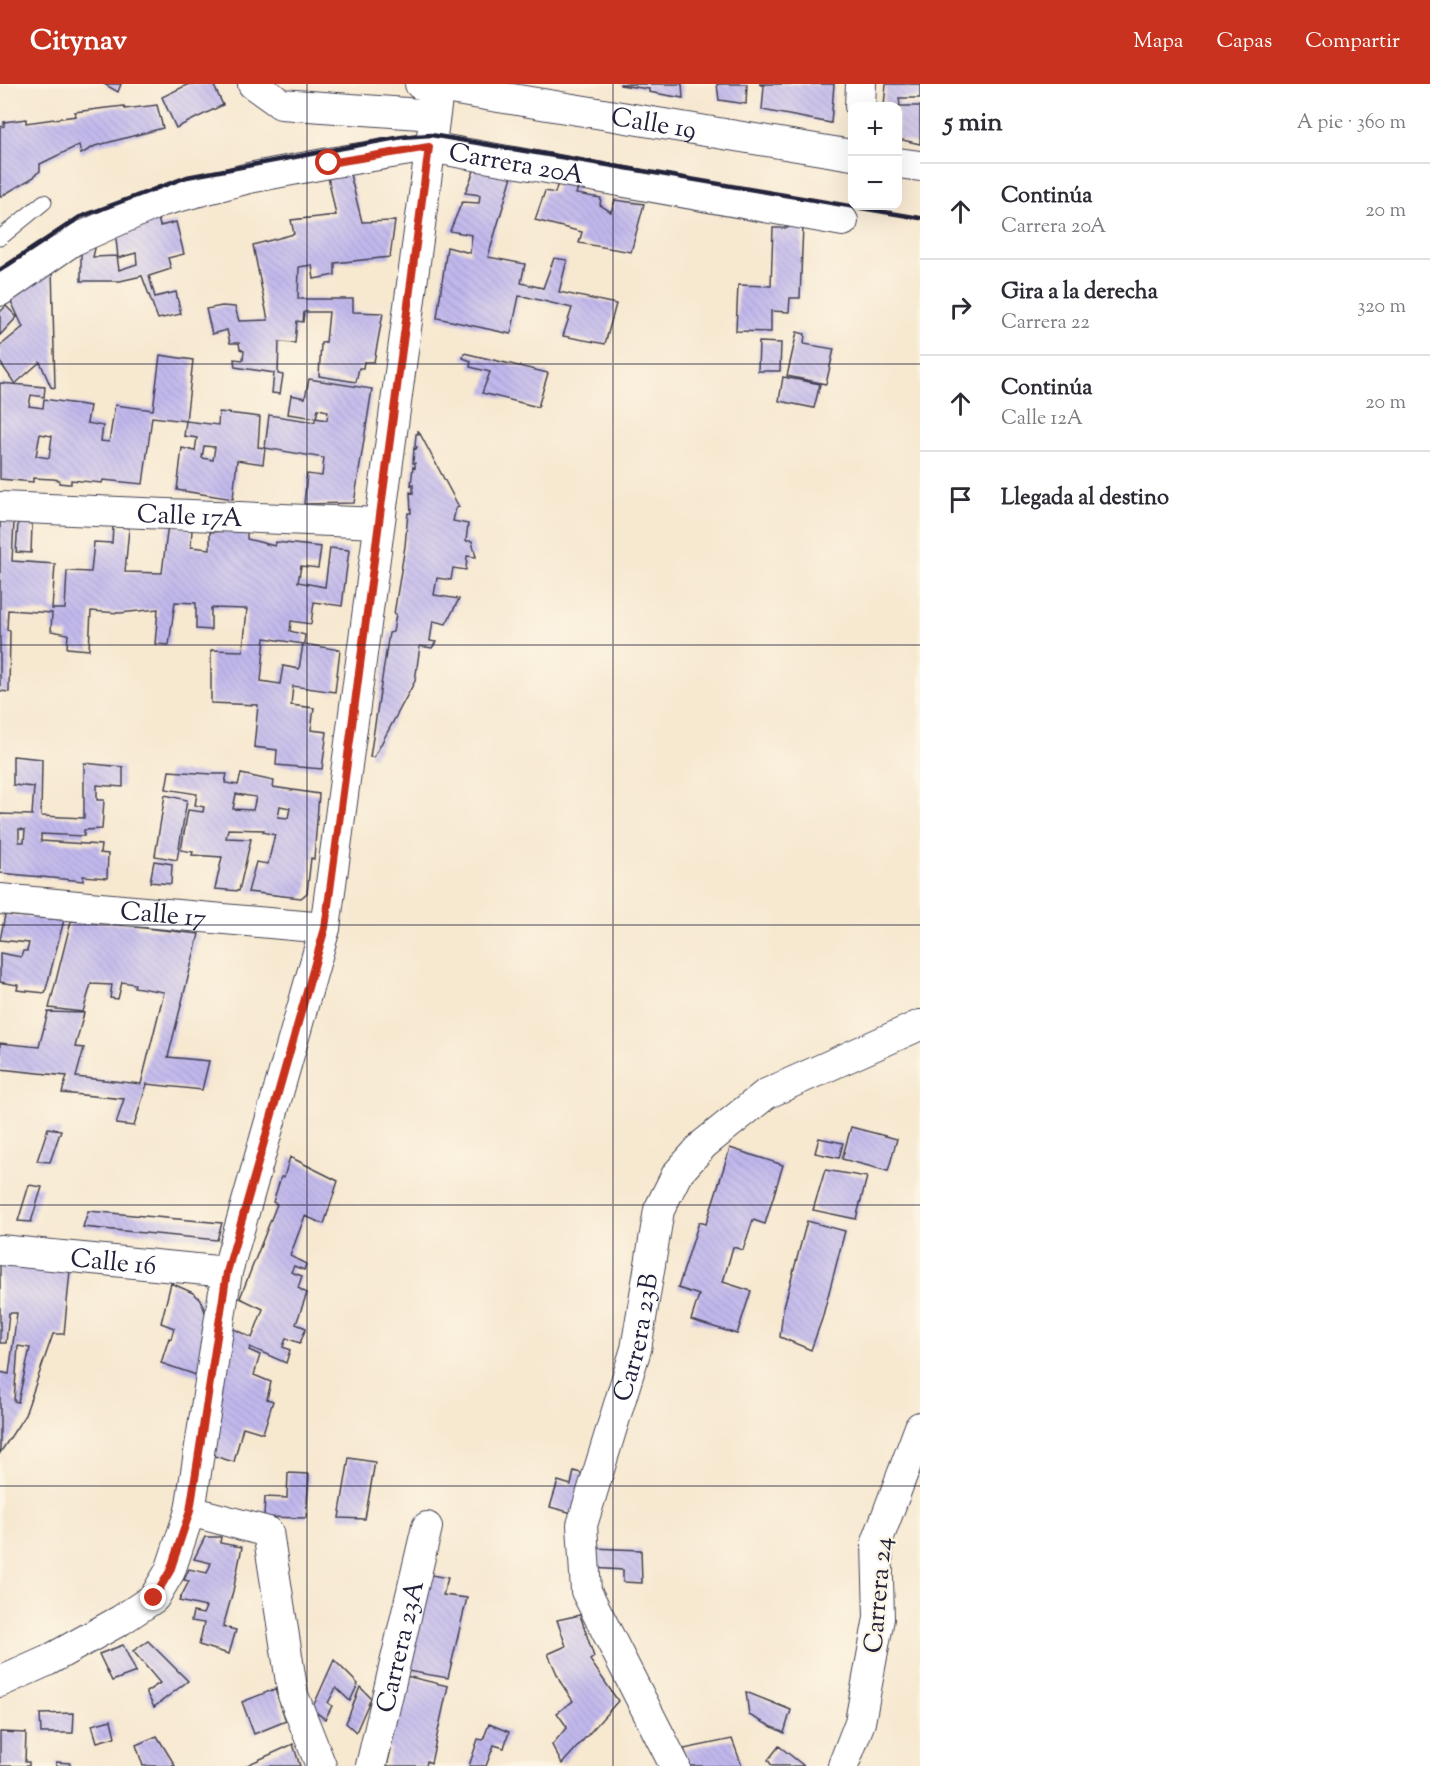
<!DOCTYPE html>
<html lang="es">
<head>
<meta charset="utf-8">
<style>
  :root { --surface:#fff; --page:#f7f7f7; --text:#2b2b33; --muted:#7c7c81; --line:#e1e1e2; --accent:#c8321e }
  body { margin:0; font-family:"Sorts Mill Goudy",serif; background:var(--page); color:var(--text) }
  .controls { position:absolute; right:18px; top:18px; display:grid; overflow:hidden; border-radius:12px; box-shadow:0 6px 24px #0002 }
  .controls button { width:54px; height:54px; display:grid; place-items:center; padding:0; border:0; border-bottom:2px solid var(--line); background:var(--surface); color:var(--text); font:30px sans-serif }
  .stop { position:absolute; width:18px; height:18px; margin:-14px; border:4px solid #c8321e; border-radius:50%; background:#fff }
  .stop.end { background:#c8321e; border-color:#fff; box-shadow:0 2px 6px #0008 }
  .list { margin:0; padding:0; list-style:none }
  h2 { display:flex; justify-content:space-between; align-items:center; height:78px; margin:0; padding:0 24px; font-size:26px }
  h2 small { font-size:20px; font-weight:400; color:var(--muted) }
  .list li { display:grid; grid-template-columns:39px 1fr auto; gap:18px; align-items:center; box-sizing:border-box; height:96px; padding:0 24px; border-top:2px solid var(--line) }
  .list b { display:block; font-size:22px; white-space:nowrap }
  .list p { margin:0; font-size:20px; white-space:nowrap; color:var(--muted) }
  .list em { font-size:20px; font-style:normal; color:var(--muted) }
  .icon { flex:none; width:33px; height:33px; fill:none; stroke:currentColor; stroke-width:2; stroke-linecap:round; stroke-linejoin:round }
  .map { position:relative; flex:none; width:920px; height:1682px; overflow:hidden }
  header { display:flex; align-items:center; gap:36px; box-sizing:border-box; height:84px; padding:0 30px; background:var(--accent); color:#fff }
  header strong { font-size:28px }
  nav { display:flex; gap:33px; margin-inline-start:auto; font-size:21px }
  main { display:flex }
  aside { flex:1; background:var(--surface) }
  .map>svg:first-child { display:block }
  .building { fill:url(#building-back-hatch); fill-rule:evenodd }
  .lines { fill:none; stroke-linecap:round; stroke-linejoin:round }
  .lane-casing { stroke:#424051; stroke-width:17 }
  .street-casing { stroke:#424051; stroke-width:32 }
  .lane { stroke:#fff; stroke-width:15 }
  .street { stroke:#fff; stroke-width:30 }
  .rail { stroke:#22223b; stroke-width:4.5 }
  .route { stroke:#c8321e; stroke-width:8 }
  .grid { fill:none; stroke:#22223b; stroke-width:1.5; stroke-opacity:0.55 }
  .labels { text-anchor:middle; stroke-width:4.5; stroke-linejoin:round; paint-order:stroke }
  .street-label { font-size:26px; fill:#22223b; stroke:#fcf5e5 }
</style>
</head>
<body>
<header>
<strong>Citynav</strong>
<nav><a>Mapa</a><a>Capas</a><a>Compartir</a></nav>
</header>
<main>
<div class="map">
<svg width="920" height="1682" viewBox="0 0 920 1682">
  <defs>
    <pattern id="building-back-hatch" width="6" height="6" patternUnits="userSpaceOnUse" patternTransform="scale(1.5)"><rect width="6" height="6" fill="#c1b8ed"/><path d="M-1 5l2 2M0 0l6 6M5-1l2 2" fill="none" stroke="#a69ecc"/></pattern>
  </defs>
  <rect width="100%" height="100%" fill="#fcf5e5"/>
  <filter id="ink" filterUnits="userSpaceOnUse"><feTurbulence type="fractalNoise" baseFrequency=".0167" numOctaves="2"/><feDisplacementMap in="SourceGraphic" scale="12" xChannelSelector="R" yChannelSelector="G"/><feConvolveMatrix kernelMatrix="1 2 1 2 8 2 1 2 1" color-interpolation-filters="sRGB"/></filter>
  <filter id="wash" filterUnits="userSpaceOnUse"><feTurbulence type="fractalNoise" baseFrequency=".008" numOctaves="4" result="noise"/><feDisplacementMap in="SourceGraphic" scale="24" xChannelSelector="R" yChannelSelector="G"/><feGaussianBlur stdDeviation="1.35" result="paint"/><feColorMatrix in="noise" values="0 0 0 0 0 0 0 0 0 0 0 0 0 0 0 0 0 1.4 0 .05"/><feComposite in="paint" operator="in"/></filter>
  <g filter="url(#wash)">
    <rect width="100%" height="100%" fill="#f7e8d0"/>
    <g id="blocks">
      <path class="building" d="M104,0h17l-3,8z
        M189,0h24l10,21 -47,23 -14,-31z
        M620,0h62l1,14 -34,-6v-3l-29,-4z
        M717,0h30l-1,20 -27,-4z
        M759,0h75l-3,39 -69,-13 2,-24z
        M886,0h34v14h-21l1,8h20v38l-22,-5v-33h-14z
        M157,21l6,23 -68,18 -14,8 -2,-9 -39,19v7l-4,3 -2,3 -34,20v-70l4,-1v-4l22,-3v4l50,-7 -1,-4 31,-4 18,-2 1,3z
        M476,82h39l-27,91 37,7 -4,19 22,5 11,-30 13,2 -8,32 57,12 -11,40 -42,-8 9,-28 -45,-11 -8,-1 -8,38 -74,-16 10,-71 23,6 2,-18 -22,-4 12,-29 17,1 1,-8 -15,-2z
        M349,86l13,52 33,-1 -5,36 -55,6v12l-21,4 -2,-14 -13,2 -1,32h55v13l30,1 -9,49h-10l-1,6h-4l-3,14 -37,-6 2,-33 5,-1 3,-30h-25l-1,10 -6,-1 -2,22 -16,-1 -1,32 5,1 -3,19 -8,-1 2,-20 -39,-6 -1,-8 9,1 1,-9 -4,-2 -1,-6h-9l-3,-13 -15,4 -6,-25 16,-3 13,1 4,14 29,-1 -15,-75 41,-11 -3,-14 45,-5 -9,-43z
        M560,92l20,4 -4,14 25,4 -1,7 11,7 4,-12 29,4 -13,48 -52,-9 3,-11 -47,-12 10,-29 10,2z
        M157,130l3,12 16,-4 8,32 -16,4 3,11 -22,7 6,21 21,-5 5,22 -23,5 -16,-43 -22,5h-39v-29l15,-8 -3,13 24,-1 2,14 18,-6 -1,-11 -18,5 -2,-20z
        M789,140l14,1 -3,73h-10l-1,14 -18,-1v21l-35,-1 2,-46 33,1 2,-58h15z
        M52,184l3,120 -4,-1 -11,-25 -25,22 -15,-22v-16l23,-19 -13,-28z
        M6,222l11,11 -17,18v-23z
        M797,248l8,2 -1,10 30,5 -8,35 -39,-8z
        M759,258l22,1 -1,28h-22z
        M464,269l84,20 -10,34 -56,-14 8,-21 -20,-5 1,-6 -8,-3z
        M160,271l33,5 -7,61 -34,-4 -9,67 -40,-4 -1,3 -31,-3v4h-3l-9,-1v-3l-6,-1 -20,-1v4l-33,-3v-96l45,4 -1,10 -13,-2 -2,11 14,2 1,-9 46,7 -3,17 16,3 -2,15 8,1 6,-37 38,5zM40,350l12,2 -3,22 -13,-2z
        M783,293l37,7 -6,24 -35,-7z
        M309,295l63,10 -18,114 -50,1 3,-30 15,2 2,-18 -59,-10 4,-33 46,7v-4l12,2 1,-9 -10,-2 -2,9 -28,-4 3,-19 14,3z
        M219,328l41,5 -2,30 7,1 -2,16 -26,-4 -4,39 -56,-9 5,-42 13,3 2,-13 -13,-2 2,-15 32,4zM204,362l11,1 -2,13 -11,-2z
        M418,346l41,77 -3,1 -3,13 15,3 -2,17h6l4,16 -9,-1 -1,14 -13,-2 -2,12 -14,-2 -3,17 25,4 -13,25 -13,-3 -3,20 6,1 -4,6 -12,-2 -5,35 -41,76h-4l19,-124 4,-1 3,-18h-2l11,-68 3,-33h3l-1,-21 3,1v-9l-2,1 2,-18 2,1v-5h-2l1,-15 2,1 1,-2 -2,-1 1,-12h2z
        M0,437l14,1 -2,39 43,3 -3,45h13l2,-38 24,1 3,-30 18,1 1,-17 16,2 -4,44 37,1 6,-49 24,5 -1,18 19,2v-17l37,-2v9l28,7 1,-4 45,5 -3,21 -17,-2 -3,16 27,5 5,-39 19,2 -7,56 -28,-4 -3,22 -20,-3 -1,10 15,4 -1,9 36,6 -5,42 -42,-6 -2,19 23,3 -3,22 16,2 -5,37 -46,-4 1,-15 -23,-3 4,-42 -47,-2v-53l32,1 4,-42 -36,-1v22l-15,-1v-26l-21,-1 -6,43 -14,-1 3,-35 -38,4 -29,-2 -2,39 -22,-2 1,-14 -17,-3 1,-18 -44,-3 -1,20 3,1 -1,61 -9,-1zM265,554l38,6 -4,25 -16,-3 -3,18 -19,-3z
        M18,438l14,2 -1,29 -15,-1z
        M13,672l29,3 -1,57 43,2v-55l39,4v20l-26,-2v15h7l-2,29 -18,1v6l-43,-2v7l60,4 -1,8 8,1 -1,24 -24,-2v5l-83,-8v-59l32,1 2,-28 -21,-2zM19,745l6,1 -1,12h-5z
        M169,687l42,3h16l-2,9 13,2 3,-11 33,7 -1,6 46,7 -5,65 -3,-1 -4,35 -6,5 -53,-6 8,-30 12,2 6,-26 1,-3 -12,-3 1,-2 -36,-1 -2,9 25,1 -12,52 -24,-2 7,-32 -30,-2 1,-3 -12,-2 7,-40 15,2 1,-5 -9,-2 2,-11 -31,-5zM236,710l20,3 -3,13 -20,-1zM280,722l10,2 -2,10 -10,-1z
        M165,711l22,5 -10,60 -22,-4z
        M154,777l18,3 -1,20 -21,-2z
        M5,831l59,5 -19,73 -28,-3 1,-5 -18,-3v-29l21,4 2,-6h4l2,-8 -29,-3z
        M71,837l66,3 -1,3 63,7 -31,123 41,4 -7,29 -55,-6 -13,42 -18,-2 8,-25 -62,-6 5,-17 -67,-7v-26l39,4 9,-35 36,1 -9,34 9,1 -8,29 65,7 23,-92 -30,-5 1,-3 -13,-2 -4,17 -8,-1 2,-13 -21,-1 -8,28 -34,-4z
        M851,1043l46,12 -9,32 -46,-12z
        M48,1044l13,2 -11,32 -13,-1z
        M819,1054l24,5 -4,15 -24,-5z
        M730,1064l53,17 -18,59 -12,-4 -10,30 -10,-3 -10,35 28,9 -14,43 -46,-14 8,-25 -21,-7 21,-66 7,2z
        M290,1073l48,24 -14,43 -19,-8 -15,40 16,8 -2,6 -10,-4 -3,6 11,4 -4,12 9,5 -11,31 10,4 -6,15 -14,-5 -3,9 7,3 -4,13 -36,-16 -1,3 11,5 -6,20 17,7 -4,17 6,2 -10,32 -20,-6 -9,35 -36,-11 30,-125 24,12 11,-29 -23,-11 37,-94 -4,-2 8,-25h3z
        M825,1086l42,7 -11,42 -43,-9z
        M29,1101l13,2 -11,35 -13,-1z
        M88,1127l134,12 -5,17 -134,-13z
        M807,1137l38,10 -23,88 -11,31 -31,-13 3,-27z
        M0,1179l70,8 -6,63h-11l-28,81 -25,38v-81l9,2 8,-61h-8l-3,30h-6zM18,1262l12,2 -12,54 -4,-1z
        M171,1199l22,10 8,7 5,15 -4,62 -41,-14 8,-25 2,1 3,-11 -13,-5z
        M349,1374l26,4 -10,57 -26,-1z
        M574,1387l13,4 -11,39 -26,-7 8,-26 13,4z
        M288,1389l21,1 -3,44 -42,-1 1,-20 22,1z
        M205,1453h16l-1,6 22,4 -9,44 -10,36 13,3 -7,24 -30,-9 5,-22 -13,-2 2,-9 10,2 3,-7 -27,-6 10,-20 -5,-1 5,-11 18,4 4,-10 -17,-4z
        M592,1464l49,2 1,33 -19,-1v-12l-31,-2z
        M426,1490l22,4 -5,17 24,3 -19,80 -41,-7z
        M580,1531l14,42 -4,3 28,41 -56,63 -10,-19 15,-18 -10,-14 16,-12 -12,-18 -13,-29 18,-8 -9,-26z
        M148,1557l40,40 -34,26 -8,-15 14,-9 -27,-32z
        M123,1561l13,27 -24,9 -13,-27z
        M334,1576l24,24 -8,17 -14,-13 -8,15 4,3 -7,13 -13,-10z
        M406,1592l42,10 -17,77 -4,-2 -1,5h-39l4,-17 -3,-1z
        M360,1603l11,11 -15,34 -10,-9z
        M275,1605l11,32 -32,13 -12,-32z
        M746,1608l45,18 -7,23 -35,-18z
        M74,1629l-1,20h-32l-1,-19z
        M111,1636l4,17 -18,5 -5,-17z
        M489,1640l20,8 -5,16 -10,-3 -8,21h-17l9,-27 5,1z
        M0,1648l26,1 -1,29h4v4h-29z
        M157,1652l16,26 2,4h-32l-7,-21z
        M732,1655l10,27h-51l-7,-17z
        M293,1660l7,22h-55z
        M779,1662l25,20h-32l-4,-6z
        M56,1678l14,1v3h-14z"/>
    </g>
  </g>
  <g filter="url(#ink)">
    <use href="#blocks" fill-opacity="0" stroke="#424051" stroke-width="1.5"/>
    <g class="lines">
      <defs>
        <path id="lane" d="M0,154l44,-36"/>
        <g id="street">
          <path d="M253,0l28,20 153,11"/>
          <path id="s1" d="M420,0l432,71"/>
          <path d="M860,22l1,-22"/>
          <path d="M898,79l22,3"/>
          <path id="s2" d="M0,207l72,-50 90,-40 87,-23 80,-15 100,-16 414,74"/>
          <path id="s3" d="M0,423l379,16"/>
          <path id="s4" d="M0,815l325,29"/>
          <path id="s5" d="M0,1166l227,22"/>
          <path d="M190,1427l78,21 25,163 28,71"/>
          <path d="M0,1598l47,-21 74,-41 33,-22 16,-27 20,-60 37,-239 98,-344 114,-844"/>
          <path id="s6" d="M371,1682l56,-239"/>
          <path id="s7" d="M675,1682l-89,-175 -4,-66 54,-176 23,-139 18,-36 27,-30 62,-50 154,-69"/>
          <path d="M843,1682l17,-44 19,-104 -2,-76 43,-115"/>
        </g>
      </defs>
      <use href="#lane" class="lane-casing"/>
      <use href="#street" class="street-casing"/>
      <use href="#lane" class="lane"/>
      <use href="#street" class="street"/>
      <path class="rail" d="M0,186l80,-53 107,-40 215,-40 29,-2 489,83"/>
    </g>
  </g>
  <g class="lines" filter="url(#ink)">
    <path class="route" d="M154,1514l16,-27 20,-60 37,-239 98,-344 104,-781 -100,16"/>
  </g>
  <path class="grid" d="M307,0v1682M613,0v1682M0,280h920M0,561h920M0,841h920M0,1121h920M0,1402h920"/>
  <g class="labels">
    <g class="street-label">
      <text dy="9" stroke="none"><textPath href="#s1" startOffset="237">Calle 19</textPath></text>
      <text dy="9" stroke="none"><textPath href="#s2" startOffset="548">Carrera 20A</textPath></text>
      <text dy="9" stroke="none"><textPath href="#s3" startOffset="190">Calle 17A</textPath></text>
      <text dy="9" stroke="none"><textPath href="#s4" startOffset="164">Calle 17</textPath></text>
      <text dy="9" stroke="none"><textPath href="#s5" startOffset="114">Calle 16</textPath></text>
      <text dy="9" stroke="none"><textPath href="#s7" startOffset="458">Carrera 23B</textPath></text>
      <text transform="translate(877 1511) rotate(-85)" y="9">Carrera 24</text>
      <text dy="9" stroke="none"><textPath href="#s6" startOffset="123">Carrera 23A</textPath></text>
    </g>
  </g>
</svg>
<div class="controls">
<button>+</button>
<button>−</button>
</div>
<div class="stop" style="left:329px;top:79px"></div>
<div class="stop end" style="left:154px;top:1514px"></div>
</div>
<aside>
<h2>5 min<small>A pie · 360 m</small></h2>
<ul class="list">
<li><svg class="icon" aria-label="ahead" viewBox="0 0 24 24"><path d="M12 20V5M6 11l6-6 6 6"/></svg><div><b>Continúa</b><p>Carrera 20A</p></div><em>20 m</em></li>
<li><svg class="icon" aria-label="right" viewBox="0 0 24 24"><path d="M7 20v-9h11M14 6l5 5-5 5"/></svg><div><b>Gira a la derecha</b><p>Carrera 22</p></div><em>320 m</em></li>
<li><svg class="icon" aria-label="ahead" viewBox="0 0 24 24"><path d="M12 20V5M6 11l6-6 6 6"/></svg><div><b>Continúa</b><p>Calle 12A</p></div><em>20 m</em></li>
<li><svg class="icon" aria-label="arrive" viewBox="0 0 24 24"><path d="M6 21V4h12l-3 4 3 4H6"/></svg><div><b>Llegada al destino</b></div></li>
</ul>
</aside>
</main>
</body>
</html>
